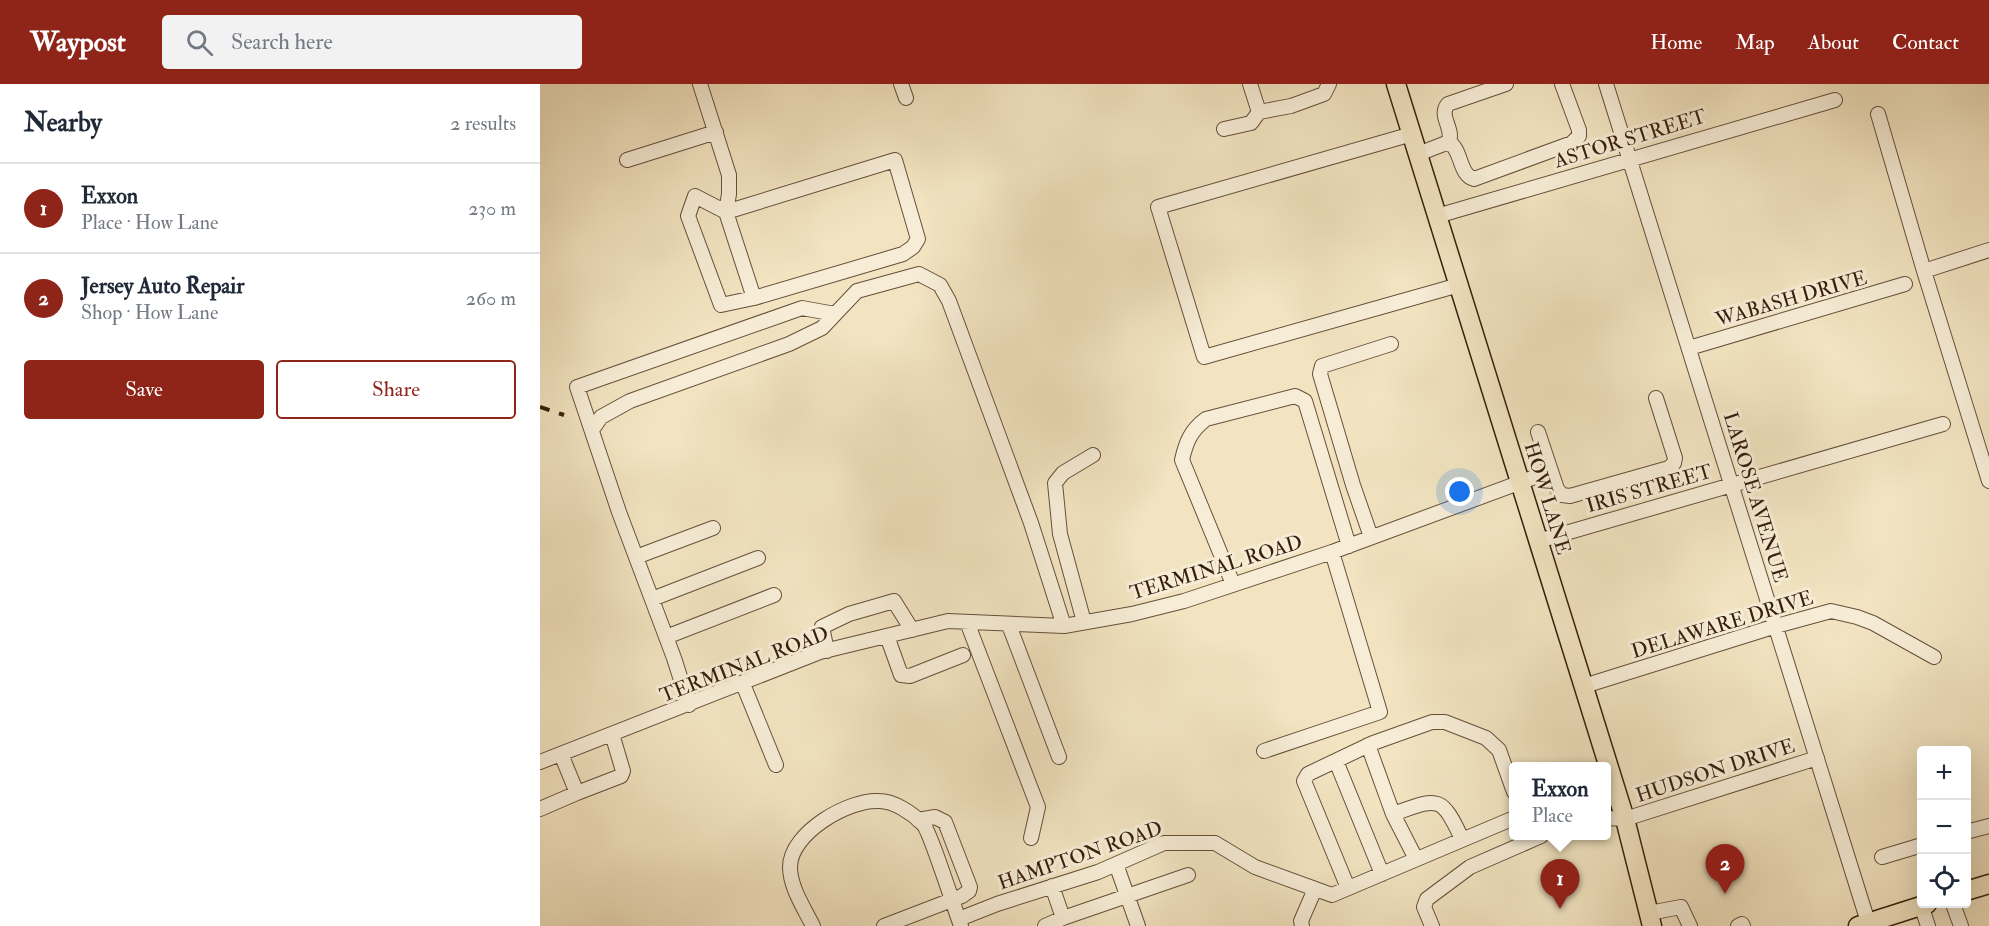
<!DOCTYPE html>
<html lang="en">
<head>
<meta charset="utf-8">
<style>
  :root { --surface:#fff; --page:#f2f2f3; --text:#1f2937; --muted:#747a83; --line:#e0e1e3; --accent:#8f2418 }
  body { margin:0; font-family:"IM FELL Double Pica",serif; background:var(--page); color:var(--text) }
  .controls { position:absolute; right:18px; bottom:18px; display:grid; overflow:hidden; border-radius:6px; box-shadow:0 6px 24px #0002 }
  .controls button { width:54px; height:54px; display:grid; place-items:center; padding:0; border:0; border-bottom:2px solid var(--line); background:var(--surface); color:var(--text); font:30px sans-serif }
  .you { position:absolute; left:920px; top:408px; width:21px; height:21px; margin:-15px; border:4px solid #fff; border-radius:50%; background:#1a73e8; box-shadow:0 0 0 9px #1a73e833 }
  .badge { display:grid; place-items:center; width:39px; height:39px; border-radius:50%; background:var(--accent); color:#fff; font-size:20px; font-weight:700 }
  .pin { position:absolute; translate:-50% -50px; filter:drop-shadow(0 2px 3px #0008) }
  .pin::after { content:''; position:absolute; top:32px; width:21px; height:18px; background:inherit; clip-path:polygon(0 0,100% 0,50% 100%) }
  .popup { position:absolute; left:969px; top:678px; width:102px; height:78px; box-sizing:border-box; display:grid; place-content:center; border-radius:6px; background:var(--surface); filter:drop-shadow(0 2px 4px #0005); font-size:20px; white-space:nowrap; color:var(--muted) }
  .popup b { font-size:22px; color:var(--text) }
  .popup::after { content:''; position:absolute; left:50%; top:100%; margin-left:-12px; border:12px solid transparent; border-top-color:var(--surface) }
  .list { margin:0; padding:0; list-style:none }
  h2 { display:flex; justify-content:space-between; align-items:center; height:78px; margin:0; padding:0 24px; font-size:26px }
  h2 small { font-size:20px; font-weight:400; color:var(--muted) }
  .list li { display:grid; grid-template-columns:39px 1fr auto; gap:18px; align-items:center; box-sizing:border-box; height:90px; padding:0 24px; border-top:2px solid var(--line) }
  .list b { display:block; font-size:22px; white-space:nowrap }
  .list p { margin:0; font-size:20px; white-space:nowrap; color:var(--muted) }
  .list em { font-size:20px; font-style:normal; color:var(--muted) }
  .actions { display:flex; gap:12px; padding:18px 24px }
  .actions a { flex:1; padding:14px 0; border:2px solid var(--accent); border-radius:6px; text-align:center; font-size:21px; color:var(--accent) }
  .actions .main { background:var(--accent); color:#fff }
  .icon { flex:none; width:33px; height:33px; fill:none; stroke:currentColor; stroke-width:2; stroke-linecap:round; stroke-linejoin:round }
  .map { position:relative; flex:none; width:1449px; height:842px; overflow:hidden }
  header { display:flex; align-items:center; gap:36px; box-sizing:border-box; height:84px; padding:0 30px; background:var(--accent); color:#fff }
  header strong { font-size:28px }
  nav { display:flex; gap:33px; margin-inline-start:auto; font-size:21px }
  .search { width:420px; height:54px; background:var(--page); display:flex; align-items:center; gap:15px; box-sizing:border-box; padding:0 21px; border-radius:6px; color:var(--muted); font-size:22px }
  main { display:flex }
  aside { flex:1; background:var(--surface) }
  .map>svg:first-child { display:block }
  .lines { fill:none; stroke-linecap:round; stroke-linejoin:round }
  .minor-casing { stroke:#664f3a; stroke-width:16 }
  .major-casing { stroke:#371d0d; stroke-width:21 }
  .minor { stroke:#f7edd7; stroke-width:14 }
  .major { stroke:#f2e4c1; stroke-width:18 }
  .rail { stroke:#371d0d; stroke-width:4; stroke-dasharray:10 10; stroke-linecap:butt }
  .labels { text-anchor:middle; stroke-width:6; stroke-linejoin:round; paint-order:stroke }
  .street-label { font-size:20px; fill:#371d0d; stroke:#f7edd7 }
</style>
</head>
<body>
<header>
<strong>Waypost</strong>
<div class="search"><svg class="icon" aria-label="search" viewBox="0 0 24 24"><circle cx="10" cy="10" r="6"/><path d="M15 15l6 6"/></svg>Search here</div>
<nav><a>Home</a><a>Map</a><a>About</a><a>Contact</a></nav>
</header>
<main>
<aside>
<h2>Nearby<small>2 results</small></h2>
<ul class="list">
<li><span class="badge">1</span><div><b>Exxon</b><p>Place · How Lane</p></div><em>230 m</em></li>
<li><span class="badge">2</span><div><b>Jersey Auto Repair</b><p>Shop · How Lane</p></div><em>260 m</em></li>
</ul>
<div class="actions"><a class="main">Save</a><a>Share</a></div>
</aside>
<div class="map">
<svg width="1449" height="842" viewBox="0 0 1449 842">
  <rect width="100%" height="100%" fill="#f2e4c1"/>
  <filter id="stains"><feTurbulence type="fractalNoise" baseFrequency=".00333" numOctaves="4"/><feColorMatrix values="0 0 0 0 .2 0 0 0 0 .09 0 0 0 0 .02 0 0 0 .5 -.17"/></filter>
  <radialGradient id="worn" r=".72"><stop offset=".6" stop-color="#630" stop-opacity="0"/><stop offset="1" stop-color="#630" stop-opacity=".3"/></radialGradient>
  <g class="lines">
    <defs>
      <path id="minor" d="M160,0l29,91v19l-3,18 28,86 149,-44 10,-7 5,-8 -23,-79 -169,52 -31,-16 -7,20 33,89 33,-7
        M361,0l5,14
        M710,0l9,28 32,-6 33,-12 5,-10
        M1066,0l262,838
        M1338,30l46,157 65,-21
        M684,45l27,-6 8,-11
        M872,50l-254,73 46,150 255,-72
        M909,58c13,8 10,33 25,37l98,-36 7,-7v-6l-17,-46
        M909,58c5,-14 -11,-26 -1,-38l58,-20
        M878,70l31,-12
        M87,76l89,-28
        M897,132l398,-116
        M1384,187l65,210
        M1149,264l216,-64
        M52,346l9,-13 29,-16 159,-57 33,-16 35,-37 62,-17 21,11 9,16 82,222 33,103
        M998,348l19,57 5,6 8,1 99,-28 5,-5 1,-5 -19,-60
        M831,453l-18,-52 -33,-111 2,-8 69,-22
        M998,457l405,-117
        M96,473l77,-29
        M693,500l-51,-124c4,-18 9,-30 24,-41l89,-23 10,5 44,145
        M112,515l106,-41
        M427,538l71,185 -7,31
        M544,538l-24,-88 -5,-51 8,-10 30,-18
        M469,541l50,132
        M347,552l14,39 9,1 53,-21
        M126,553l108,-42
        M287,567l-5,-24 27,-13 45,-13 18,29
        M203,600l33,81
        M1044,602l192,-60 55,-15 26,6 16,6 61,34
        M149,621l-15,-47 -55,-146 -42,-125 225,-79 33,6
        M828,661l25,69
        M724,667l116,-39 -48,-160
        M796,677l46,113
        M0,678l280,-110 128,-31 116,5 68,-12 52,-13 148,-49 219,-81
        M37,709l44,-17 2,-5 -11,-37
        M0,725l37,-16 -16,-39
        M1066,734l19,1 192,-61
        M1426,748l23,-6
        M1342,773l40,-12
        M876,775l-23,-45c45,-16 48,-20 69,25
        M576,780l22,62
        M808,804l-44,-107 4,-7 65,-31 59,-21h13l41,16 13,12 15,42
        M1413,820l8,22
        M1381,821l7,21
        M1109,829l32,-6 9,19
        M523,834l125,-43
        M419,835l38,-15 101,-32 66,-29h51l40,24 77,28 182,-77
        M273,842c-9,-18 -23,-39 -23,-59 0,-34 59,-68 89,-66 15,0 33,12 44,23 7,7 32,86 38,102
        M344,842l78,-30 7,-5 1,-4 -25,-65 -10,-5 -17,3
        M505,842l18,-8 -11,-32
        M762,842l-1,-5 14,-32
        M892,842l-8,-19 3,-8 43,-32 71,-31
        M1198,842l4,-2 1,2"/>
      <path id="major" d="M856,0l229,735 27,107
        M1426,807l23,-7
        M1318,842l69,-22"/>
    </defs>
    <use href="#minor" class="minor-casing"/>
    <use href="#major" class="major-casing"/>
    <use href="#minor" class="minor"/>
    <use href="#major" class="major"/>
    <path class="rail" d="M0,323l24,8"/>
  </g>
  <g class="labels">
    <g class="street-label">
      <text transform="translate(1090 54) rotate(-17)" y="7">ASTOR STREET</text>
      <text transform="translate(1251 214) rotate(-16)" y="7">WABASH DRIVE</text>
      <text transform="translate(1109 404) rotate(-16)" y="7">IRIS STREET</text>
      <text transform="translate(1216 413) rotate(73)" y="7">LAROSE AVENUE</text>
      <text transform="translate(1008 414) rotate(73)" y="7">HOW LANE</text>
      <text transform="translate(676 483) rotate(-17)" y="7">TERMINAL ROAD</text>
      <text transform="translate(1182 540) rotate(-17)" y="7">DELAWARE DRIVE</text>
      <text transform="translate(204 580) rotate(-21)" y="7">TERMINAL ROAD</text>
      <text transform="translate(1175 686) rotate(-18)" y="7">HUDSON DRIVE</text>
      <text transform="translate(540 771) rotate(-19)" y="7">HAMPTON ROAD</text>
    </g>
  </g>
  <rect width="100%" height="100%" filter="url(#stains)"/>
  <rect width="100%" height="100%" fill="url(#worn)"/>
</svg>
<div class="controls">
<button>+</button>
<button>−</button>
<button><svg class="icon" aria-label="locate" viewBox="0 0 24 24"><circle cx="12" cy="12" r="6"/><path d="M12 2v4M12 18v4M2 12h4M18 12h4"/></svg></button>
</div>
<div class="you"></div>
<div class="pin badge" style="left:1020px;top:825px">1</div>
<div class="popup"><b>Exxon</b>Place</div>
<div class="pin badge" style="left:1185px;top:810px">2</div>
</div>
</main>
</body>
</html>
